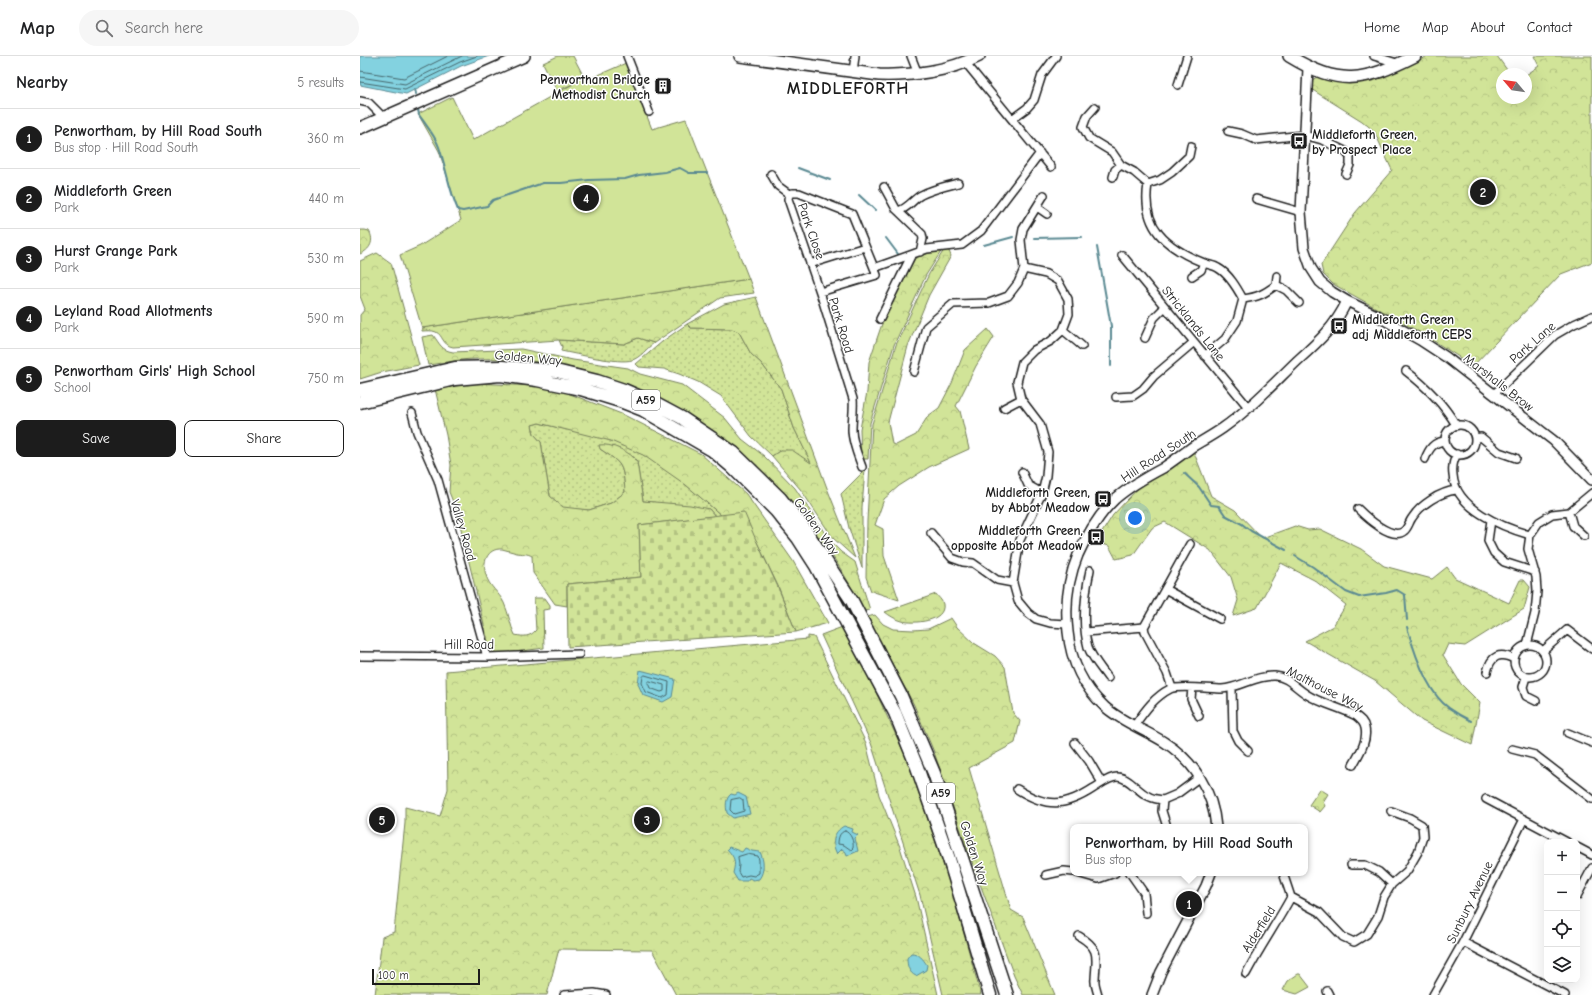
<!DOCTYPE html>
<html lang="en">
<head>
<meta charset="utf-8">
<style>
  :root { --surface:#fff; --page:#f6f6f6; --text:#202124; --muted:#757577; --line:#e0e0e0; --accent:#1c1c1c }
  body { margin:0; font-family:"Comic Neue",sans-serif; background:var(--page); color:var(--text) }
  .controls { position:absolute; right:12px; bottom:12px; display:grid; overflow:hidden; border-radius:8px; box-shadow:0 4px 16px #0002 }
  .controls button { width:36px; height:36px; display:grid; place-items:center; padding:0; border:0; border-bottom:1px solid var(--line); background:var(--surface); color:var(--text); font:20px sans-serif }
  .compass { position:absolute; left:1136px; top:12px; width:36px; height:36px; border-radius:50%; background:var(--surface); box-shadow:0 4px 16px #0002; rotate:299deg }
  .scale { position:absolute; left:12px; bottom:10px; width:108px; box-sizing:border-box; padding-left:4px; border:2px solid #1c1c1c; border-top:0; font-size:11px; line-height:14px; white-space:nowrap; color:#1c1c1c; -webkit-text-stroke:3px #fff; paint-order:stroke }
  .you { position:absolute; left:775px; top:462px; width:14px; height:14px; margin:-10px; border:3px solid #fff; border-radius:50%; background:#1a73e8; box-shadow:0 0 0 6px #1a73e833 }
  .badge { display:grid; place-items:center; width:26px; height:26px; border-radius:50%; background:var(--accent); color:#fff; font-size:13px; font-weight:700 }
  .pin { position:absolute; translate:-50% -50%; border:2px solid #fff; box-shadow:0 1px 4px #0006 }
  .popup { position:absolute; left:710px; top:768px; width:238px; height:52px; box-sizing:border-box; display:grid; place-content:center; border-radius:8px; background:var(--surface); filter:drop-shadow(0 1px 3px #0005); font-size:13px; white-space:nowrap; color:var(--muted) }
  .popup b { font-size:15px; color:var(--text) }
  .popup::after { content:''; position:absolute; left:50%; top:100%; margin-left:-8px; border:8px solid transparent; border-top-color:var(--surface) }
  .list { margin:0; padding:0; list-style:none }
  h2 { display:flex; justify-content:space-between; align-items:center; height:52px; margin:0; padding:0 16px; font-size:17px }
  h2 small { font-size:13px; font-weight:400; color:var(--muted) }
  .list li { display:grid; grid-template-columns:26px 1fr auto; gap:12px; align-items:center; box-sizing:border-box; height:60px; padding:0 16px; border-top:1px solid var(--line) }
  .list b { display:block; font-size:15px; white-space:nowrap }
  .list p { margin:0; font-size:13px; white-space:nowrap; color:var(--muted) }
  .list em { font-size:13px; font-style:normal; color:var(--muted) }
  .actions { display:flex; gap:8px; padding:12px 16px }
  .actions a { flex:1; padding:9px 0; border:1px solid var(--accent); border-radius:8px; text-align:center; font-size:14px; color:var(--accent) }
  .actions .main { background:var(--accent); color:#fff }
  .icon { flex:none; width:22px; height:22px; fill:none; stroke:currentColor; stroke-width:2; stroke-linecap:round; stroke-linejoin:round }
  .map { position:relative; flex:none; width:1232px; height:939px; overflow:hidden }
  header { display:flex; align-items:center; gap:24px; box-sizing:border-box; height:56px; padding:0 20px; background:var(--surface); border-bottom:1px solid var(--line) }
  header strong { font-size:19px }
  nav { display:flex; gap:22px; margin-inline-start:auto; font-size:14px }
  .search { width:280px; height:36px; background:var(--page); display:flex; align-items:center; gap:10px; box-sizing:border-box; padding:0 14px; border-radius:22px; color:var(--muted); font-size:15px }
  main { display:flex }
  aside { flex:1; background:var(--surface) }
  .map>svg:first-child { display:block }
  .grass { fill:url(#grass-dots); stroke:#76805a }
  .forest { fill:url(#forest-crowns); stroke:#76805a }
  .cemetery { fill:url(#cemetery-stones); stroke:#76805a }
  .garden { fill:#d1e498; stroke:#76805a }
  .water { fill:#83d2e0; stroke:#5a8992 }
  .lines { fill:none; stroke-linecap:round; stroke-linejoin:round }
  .shore { stroke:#45656a; stroke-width:1 }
  .stream { stroke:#5a8992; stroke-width:2 }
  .minor-casing { stroke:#1c1c1c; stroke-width:10 }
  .tertiary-casing { stroke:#1c1c1c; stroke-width:12 }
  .secondary-casing { stroke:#1c1c1c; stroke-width:14 }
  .trunk-casing { stroke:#1c1c1c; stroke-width:15 }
  .minor { stroke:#fff; stroke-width:7 }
  .tertiary { stroke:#fff; stroke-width:9 }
  .secondary { stroke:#fff; stroke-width:11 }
  .trunk { stroke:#fff; stroke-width:12 }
  .labels { text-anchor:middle; stroke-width:3; stroke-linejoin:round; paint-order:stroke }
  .shield { fill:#fff; stroke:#606060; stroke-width:1 }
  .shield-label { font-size:12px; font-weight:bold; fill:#1c1c1c }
  .poi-label { font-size:13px; font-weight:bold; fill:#1c1c1c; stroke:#fff; text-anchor:end }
  .street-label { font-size:13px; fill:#1c1c1c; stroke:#fff }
  .district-label { font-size:17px; font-weight:bold; letter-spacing:1px; fill:#1c1c1c; stroke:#fff }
</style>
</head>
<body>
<header>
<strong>Map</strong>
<div class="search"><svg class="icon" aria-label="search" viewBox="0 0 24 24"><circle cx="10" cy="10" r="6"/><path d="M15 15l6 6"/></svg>Search here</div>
<nav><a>Home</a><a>Map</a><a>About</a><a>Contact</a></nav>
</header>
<main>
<aside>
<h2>Nearby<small>5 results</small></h2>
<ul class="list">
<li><span class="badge">1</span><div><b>Penwortham, by Hill Road South</b><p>Bus stop · Hill Road South</p></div><em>360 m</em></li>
<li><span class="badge">2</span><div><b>Middleforth Green</b><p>Park</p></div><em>440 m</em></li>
<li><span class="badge">3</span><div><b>Hurst Grange Park</b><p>Park</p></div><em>530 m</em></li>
<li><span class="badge">4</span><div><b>Leyland Road Allotments</b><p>Park</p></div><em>590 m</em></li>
<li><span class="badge">5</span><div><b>Penwortham Girls' High School</b><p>School</p></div><em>750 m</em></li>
</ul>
<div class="actions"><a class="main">Save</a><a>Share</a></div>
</aside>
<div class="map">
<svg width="1232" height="939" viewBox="0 0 1232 939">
  <defs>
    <pattern id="grass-dots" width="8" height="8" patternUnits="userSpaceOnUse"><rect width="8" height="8" fill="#d1e498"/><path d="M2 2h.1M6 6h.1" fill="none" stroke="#b3c382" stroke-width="1.8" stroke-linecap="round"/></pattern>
    <pattern id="forest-crowns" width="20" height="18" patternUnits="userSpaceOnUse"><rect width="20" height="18" fill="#d1e498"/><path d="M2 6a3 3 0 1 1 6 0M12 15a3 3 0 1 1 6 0" fill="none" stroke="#b3c382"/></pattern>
    <pattern id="cemetery-stones" width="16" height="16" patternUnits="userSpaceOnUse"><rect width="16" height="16" fill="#d1e498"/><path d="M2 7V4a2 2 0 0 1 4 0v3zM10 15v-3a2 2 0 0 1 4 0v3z" fill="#b3c382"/></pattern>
  </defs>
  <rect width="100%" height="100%" fill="#fff"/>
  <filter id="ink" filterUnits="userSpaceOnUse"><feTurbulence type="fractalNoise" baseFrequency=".025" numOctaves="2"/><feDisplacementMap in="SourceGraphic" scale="8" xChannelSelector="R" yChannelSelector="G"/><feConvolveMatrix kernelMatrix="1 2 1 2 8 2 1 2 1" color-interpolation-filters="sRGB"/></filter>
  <g filter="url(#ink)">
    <path class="grass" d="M327,268l4,4 41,1 7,3 12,22 10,9 20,26 13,39 18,36 -31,-14 -9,6 -21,-20 -30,-40 -23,-14 -19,-8 -15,-5 -25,-2 -3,-3 27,-23z
      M278,282l16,5c-7,5 -14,15 -22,17 -13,4 -56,-6 -71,-9l1,-4 -3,-7 65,4z
      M179,367c34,9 74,14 105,32 28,16 52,39 77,60l-6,1 -6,-7 -66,-8 -6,-39 -3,-5 -34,-8c23,15 23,16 25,43l-14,11 -22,7 -26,-2 -13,-12 -9,-54 -7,-8 -2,-9z
      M505,414l-3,37v61l-13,-40 -8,-34z"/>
    <path class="forest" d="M1068,0h69l13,18h-8v24h24v-23l13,-9 -5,-10h58v206l-31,12 -88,92 -50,-32 -90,-50 -10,-10 -2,-9 34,-52 37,-43 -18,-39 -12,-10 -51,-32 1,-9 5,-3 31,5 56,-15z
      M0,174h5l4,1c6,10 1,19 -9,23z
      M582,194l-16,25 -32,70 -24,78 -2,36h-7l-1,-30 7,-37 2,-30 15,-44 29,-61z
      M584,194l5,1 2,5 -22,39 -21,51 -20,76 4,22 4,1 20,-10 12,-19 11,-8 13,-25 13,-33 23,-21 6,8 -18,29 -20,40 4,5 9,38 -40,18 -30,19 -15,13 -9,26 8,4 1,27 15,44 -28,-9 -5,-14 1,-56 5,-97 24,-79 33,-71z
      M17,197l14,10 28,102 -37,7 -22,7v-64l5,-6 -5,-13v-35z
      M389,223l5,14 -34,5 -66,45 -16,-5 -14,6 -65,-4 -106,7c-11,-2 -10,-12 -17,-15 -4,-2 -10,-1 -14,-1v-3z
      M396,241l71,191 28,70 -22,-20 -32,-48 -29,-34 9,-6h11l19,13 -17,-35 -13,-39 -20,-26 -10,-9 -12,-22 -7,-3 -41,-1 -4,-4 37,-20z
      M73,279c7,9 8,15 20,17l68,-3 52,11 55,8 12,6 42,11 43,33 17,21 22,17 31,32 35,53 11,11 14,10 15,48 -6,1c-72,-146 -220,-259 -388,-252 -16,0 -32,4 -48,6l-6,-28z
      M116,327l76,4 72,28 77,39 45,40 47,67 35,62 -32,9 -18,-46 -22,-46 -35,-25 -35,-30 -43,-30 -32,-14 -72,-18 -7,2 2,9 7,8 9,54 13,11 26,3 22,-7 14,-11c-2,-27 -2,-28 -25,-43l-1,-4c11,-2 33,7 38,17l6,39 47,4 19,4 6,7 -76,9 2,52 -74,7v22l-12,-2 -22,-31 -1,-17c-5,-3 -10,-2 -15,-3 -5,-1 -10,-3 -15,-4 -15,-1 -20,14 -16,26 3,12 13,17 18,28 5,11 6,22 11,32 9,2 15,2 21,-5l-2,-32h11l5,7v4l-7,1 1,38 -44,6 -10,-4 -33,-138 -8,-20 2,-27 -5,-30 -11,-46z
      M833,394l18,46 24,14 27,28 33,-12 13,4 12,-1 41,20 23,17 48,13 15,-12 8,11 54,25 11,-23h4l6,7 -6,22 -59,37 -17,-2 -5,11 18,29 19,19 -8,42 -50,-24 -47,-40 -70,-40 28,-15 13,-21 -32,-25 -33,-17 -24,45 -24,8 5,-16 -7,-23 -21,-27 -45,-28 -13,6 -19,27 -17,4 -7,-13 -13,-4 17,-27 29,-31z
      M576,538c2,3 6,6 7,10 3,18 -30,20 -41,17 -7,-2 -12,-5 -17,-9z
      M515,559l8,9 10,5 20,1 15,-1 23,-11 6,9 17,16 21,13 10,11 8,46 7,8 -5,22 -46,25 42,142 12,7 32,78h-32l-9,-19 -45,-122 -35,-102 -20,-47 -47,-88z
      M485,570l63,135 42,123 31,111h-38l-23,-100 -49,-152 -50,-108z
      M448,580l6,1 52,106 13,52 21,52 16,50 22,98h-262l-24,-45 -93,-1 -12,46h-172l7,-58 12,-5 11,-109v-16l35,9 8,-27 -2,-118 362,-32z
      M960,733l8,5 -5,8 2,4 -5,6 -11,-7z"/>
    <path class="cemetery" d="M384,456l12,28 22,47 18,45 -228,15 -1,-63 74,-7 -2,-52z"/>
    <path class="garden" d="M198,0h15l11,21 2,-1 3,3 37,-16 26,66 34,-10 63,160 -327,49 -22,-73 20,-9 41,-26 -22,-69 -21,-37 34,-17 21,43 100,-56 -16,7 -14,-28z
      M938,918h2l10,13 -13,7 -14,-4 5,-9z"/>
    <path class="water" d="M0,0h129l-28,10 -55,28 -46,-9z
      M280,614l35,9 -3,18 -9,5 -20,-7 -5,-11z
      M378,737l8,4 4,17 -17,4 -6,-5c-1,-7 -2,-14 4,-19l4,1z
      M484,770l9,3 -1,3 6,3 -3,3 3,13 -11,5 -1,-4 -4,-3 -5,5c-6,-11 -4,-22 7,-28z
      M369,791l13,5 3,-4 7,3 8,1c4,8 5,19 -1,27l-6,1 -4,-2 -2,3h-9l-5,-8c3,-12 2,-15 -6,-24z
      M551,897c8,0 12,6 16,12l-1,5 -10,6c-7,-3 -9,-10 -9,-18z"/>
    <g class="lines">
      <path class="shore" d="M0,15l44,7 44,-22
        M0,21l45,7 57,-28
        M0,26l45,7 55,-27 17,-6
        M285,619l24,7 -1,13 -6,3 -16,-6 -4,-9 1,-6z
        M290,625l14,4v6l-3,1 -11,-4 -2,-5z
        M380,742l3,2 1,11 -10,3 -4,-4 1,-10z
        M485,775c6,2 9,11 8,17l-2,2 -7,-5 -6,-1c0,-5 1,-12 7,-13z
        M387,798l11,2 1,4v13l-5,3 -5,-1 -8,2 -3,-5 1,-7 -1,-8z"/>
      <path class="stream" d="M55,33l1,5
        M58,53l1,6c7,10 16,21 20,32 7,20 10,43 19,63l5,1 24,-5 6,-6 50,-17h18l28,-3 36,-1 14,-4 26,-3 15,-4 9,5h18
        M438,112l32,12
        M499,139l16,15
        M526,182l12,16
        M674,182l48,-1
        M624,189l29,-8
        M737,191l14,79v40
        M824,417l15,14 12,18 8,1 6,9 17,9 9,7 35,19
        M935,500l18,11 33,25 13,5 27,-4 11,-3 8,5 2,25
        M1047,571c7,25 20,66 42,81 7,5 14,9 22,13"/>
      <defs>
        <path id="minor" d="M267,0l22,56
          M551,0l7,18
          M1014,0l26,8
          M605,6l86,105
          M493,16l2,-16
          M818,29l9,-29
          M0,45l9,2 14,14
          M735,51l-8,9 -4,11 6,11 23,14 9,13 13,7 14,12c-7,43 18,64 56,79 4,2 10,2 14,5 11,6 19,20 25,31l-6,22 -12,18 -20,17
          M652,63l15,-11 7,-8 8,-25 14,-19
          M868,75l14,3 14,6 48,-5 18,5 23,11 5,6v8l-4,9
          M411,118l7,12 11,8
          M753,121l2,-7 6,-5
          M788,128l12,-4 12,-8 17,-16 2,-10
          M524,131l12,22 26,25 1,5 -3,13
          M684,139l-21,34 -2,11 3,29 22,5 12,7 10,18 1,15 -6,16 -12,11 -17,9 -12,12 -5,20 4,17 19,25 8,28 -2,24 -4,17 -22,47 -7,43 5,18 10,12 8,6 14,4 17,1
          M896,143l45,13
          M677,151l10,7
          M538,155c11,-3 14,-11 23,-16 11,-6 25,-9 37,-12
          M762,199l126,152
          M450,208l55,-17
          M514,212l53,-19 35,-4 19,-14 59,-78
          M832,220l9,-6 3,-7
          M916,229l10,5 13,13
          M460,236l57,-17 -25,-61 -53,-21h-6l-4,1 -1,5 32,93 33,107c1,11 -1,20 -1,31 0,12 6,26 10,37
          M883,243c15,-2 21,-5 33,-14l1,-9
          M520,263l31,-63
          M703,274l19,16
          M785,282l9,-20 11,-11
          M1046,315c21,16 37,32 50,54
          M554,316l12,-45 27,-23 36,-1 19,-7 10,-13 6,-14
          M1134,338l61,-59 19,-11 18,-8
          M756,341l17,-1 10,-7 11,-13 40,-34
          M644,352l17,-9
          M52,357l5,19 21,48 49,177
          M1085 384a15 15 0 1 1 30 0a15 15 0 1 1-30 0Z
          M1115,382l6,-1 18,15 17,6
          M1097,398c-4,7 -5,14 -4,21 2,33 49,52 77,60
          M1065,403c4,-10 8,-17 20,-18
          M662,416l6,13 14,8
          M998,453c8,8 34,32 46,22 4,-3 5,-9 8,-13 8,-13 28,-26 44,-28
          M1209,456l4,14 11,10
          M1131,464l-3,21 6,12 10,9 31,10
          M571,477l21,25 11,4 10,1 24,17 16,3
          M730,514c-5,24 -9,52 -2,77 4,11 13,21 20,31
          M805,533l55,30
          M784,571l46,-83
          M784,571l1,5 22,41 5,15
          M726,576l58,-5
          M1154 605a16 16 0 1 1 32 0a16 16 0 1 1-32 0Z
          M1167,589l8,-32 2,-22 -1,-14 -8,-28 2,-14 9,-13 13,-8 17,-2 23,-19
          M1183,595l24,-21 25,19
          M0,600l127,1 92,-3
          M1127,616c4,-17 13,-20 27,-13
          M1166,621l-3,10 3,9 10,5
          M832,632l-1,11 8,17
          M872,633l1,42 5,10 10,10
          M774,670c10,-14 20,-29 36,-37 9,-4 40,0 52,0 18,-1 34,-14 53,-13 13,1 20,11 31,18 15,10 34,13 50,22 4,3 8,6 9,12 3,13 -6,26 -12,37
          M1208,677l24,10
          M715,687l14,18 13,22
          M1152,693l23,6 57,44
          M657,733c30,19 48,18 77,-1 7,-4 15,-11 23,-11 12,0 20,14 31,19 5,3 9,3 15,4l-1,11 5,16
          M1126,743l81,43
          M803,744l14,-6 23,-17
          M1217,791l15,8
          M991,809h14l14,7 13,12
          M717,817l21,6 17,-6
          M770,817l14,20 2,20
          M923,817l8,24 28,15 24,25 11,5 13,-8 11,-18 6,-19 8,-13 15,-13 11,-19 5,-15 -1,-12 -12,-7 -19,-7
          M686,819l18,-4 9,1
          M1217,840l15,-28
          M719,880c22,13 17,21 16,43 -1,5 2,11 3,16
          M1103,886l102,53
          M886,918c14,-27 31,-51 45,-77
          M967,935l2,4
          M204,939l30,-2 12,2
          M1073,939l30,-53 61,-123"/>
        <path id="tertiary" d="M948,12l-7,144 3,36 7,20 9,14 12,10 15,9 27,13 46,26 26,17 108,84 38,39
          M856,771c-3,-36 -22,-66 -52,-85 -19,-12 -42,-20 -59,-35 -22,-20 -34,-45 -37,-75 -3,-25 0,-53 10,-77 9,-20 21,-41 37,-56 15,-13 31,-22 48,-31 10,-7 20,-14 29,-21 10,-6 21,-12 31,-19 27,-19 50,-44 74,-67 21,-19 38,-34 50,-60
          M792,939l9,-23 45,-86 5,-13"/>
        <path id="secondary" d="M380,0l139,19c33,1 71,-4 100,-19
          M929,0c51,31 74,26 126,0
          M0,72l164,-72"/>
        <path id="trunk" d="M0,334l95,-22 47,-1 54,4 41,10 27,9 30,13 28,15 52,35 46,45 26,33 46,70 49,95 33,77 73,222
          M0,346l95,-23 45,-4 37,5 44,9 39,12 23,9 69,40 20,17 44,44 22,27 18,28 79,147 22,54 32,92 41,136"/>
      </defs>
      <use href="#minor" class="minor-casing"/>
      <use href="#tertiary" class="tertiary-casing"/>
      <use href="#secondary" class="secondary-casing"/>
      <use href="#trunk" class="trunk-casing"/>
      <use href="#minor" class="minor"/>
      <use href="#tertiary" class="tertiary"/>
      <use href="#secondary" class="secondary"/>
      <use href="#trunk" class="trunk"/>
    </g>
  </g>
  <defs>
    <symbol id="building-square" viewBox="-11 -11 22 22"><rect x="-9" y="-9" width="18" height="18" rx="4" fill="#1c1c1c" stroke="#fff"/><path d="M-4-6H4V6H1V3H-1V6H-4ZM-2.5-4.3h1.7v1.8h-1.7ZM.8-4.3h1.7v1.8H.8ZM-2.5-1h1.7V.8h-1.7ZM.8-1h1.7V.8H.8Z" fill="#fff"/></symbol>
    <symbol id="bus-square" viewBox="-11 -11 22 22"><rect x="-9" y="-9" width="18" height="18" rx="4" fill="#1c1c1c" stroke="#fff"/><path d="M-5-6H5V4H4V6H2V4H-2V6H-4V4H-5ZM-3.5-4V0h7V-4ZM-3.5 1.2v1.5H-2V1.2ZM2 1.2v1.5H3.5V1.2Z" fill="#fff"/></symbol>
  </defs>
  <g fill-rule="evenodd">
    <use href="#building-square" x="293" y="20" width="20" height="20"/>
    <use href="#bus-square" x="929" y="75" width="20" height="20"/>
    <use href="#bus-square" x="969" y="260" width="20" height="20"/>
    <use href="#bus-square" x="733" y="433" width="20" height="20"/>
    <use href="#bus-square" x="726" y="471" width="20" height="20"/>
  </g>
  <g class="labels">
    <g class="shield">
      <rect x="272" y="334" width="28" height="20" rx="3"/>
      <rect x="567" y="727" width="28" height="20" rx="3"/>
    </g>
    <g class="shield-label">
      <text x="286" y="348">A59</text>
      <text x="581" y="741">A59</text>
    </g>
    <g class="poi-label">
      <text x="290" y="28">Penwortham Bridge<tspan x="290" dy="15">Methodist Church</tspan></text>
      <text x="952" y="83" text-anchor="start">Middleforth Green,<tspan x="952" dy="15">by Prospect Place</tspan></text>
      <text x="992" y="268" text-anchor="start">Middleforth Green<tspan x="992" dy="15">adj Middleforth CEPS</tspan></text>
      <text x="730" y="441">Middleforth Green,<tspan x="730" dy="15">by Abbot Meadow</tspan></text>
      <text x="723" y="479">Middleforth Green,<tspan x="723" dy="15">opposite Abbot Meadow</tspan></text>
    </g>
    <g class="street-label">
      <text transform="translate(452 175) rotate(71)" y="5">Park Close</text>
      <text transform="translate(834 267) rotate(51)" y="5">Stricklands Lane</text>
      <text transform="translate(482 269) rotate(73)" y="5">Park Road</text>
      <text transform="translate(1172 286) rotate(-41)" y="5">Park Lane</text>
      <text transform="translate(168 301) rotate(5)" y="5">Golden Way</text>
      <text transform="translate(1139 326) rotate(38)" y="5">Marshalls Brow</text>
      <text transform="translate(798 399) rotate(-33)" y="5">Hill Road South</text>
      <text transform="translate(457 470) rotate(54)" y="5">Golden Way</text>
      <text transform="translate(104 474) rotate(74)" y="5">Valley Road</text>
      <text x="109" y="593">Hill Road</text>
      <text transform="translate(965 632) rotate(27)" y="5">Malthouse Way</text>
      <text transform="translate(615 797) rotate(72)" y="5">Golden Way</text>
      <text transform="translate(1109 846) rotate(-64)" y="5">Sunbury Avenue</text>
      <text transform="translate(898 873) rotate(-58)" y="5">Alderfield</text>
    </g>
    <g class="district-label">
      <text x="488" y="38">MIDDLEFORTH</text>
    </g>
  </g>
</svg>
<div class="controls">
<button>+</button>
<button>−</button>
<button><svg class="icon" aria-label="locate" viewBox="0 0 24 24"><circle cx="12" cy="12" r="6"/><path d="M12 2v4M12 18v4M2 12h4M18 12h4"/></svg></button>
<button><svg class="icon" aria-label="layers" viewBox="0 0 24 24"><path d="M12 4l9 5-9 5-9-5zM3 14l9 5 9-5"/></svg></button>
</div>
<svg class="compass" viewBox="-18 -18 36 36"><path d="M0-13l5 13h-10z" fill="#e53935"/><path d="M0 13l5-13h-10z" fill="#757577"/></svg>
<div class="scale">100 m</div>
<div class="you"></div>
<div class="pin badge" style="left:829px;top:848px">1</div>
<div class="popup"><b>Penwortham, by Hill Road South</b>Bus stop</div>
<div class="pin badge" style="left:1123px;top:136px">2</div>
<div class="pin badge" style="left:287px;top:764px">3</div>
<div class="pin badge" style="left:226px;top:142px">4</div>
<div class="pin badge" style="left:22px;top:764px">5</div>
</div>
</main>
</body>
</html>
